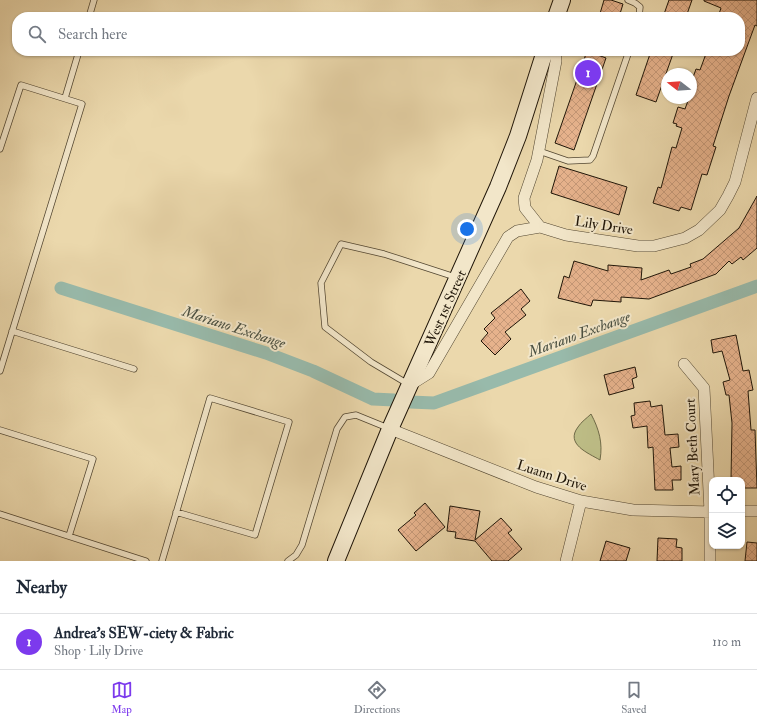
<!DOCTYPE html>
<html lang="en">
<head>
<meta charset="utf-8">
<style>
  :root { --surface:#fff; --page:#f6f6f7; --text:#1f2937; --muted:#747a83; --line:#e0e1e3; --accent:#7c3aed }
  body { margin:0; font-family:"IM FELL Double Pica",serif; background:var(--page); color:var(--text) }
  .controls { position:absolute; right:12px; bottom:12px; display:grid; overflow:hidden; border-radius:8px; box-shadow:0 1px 3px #0004 }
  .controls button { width:36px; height:36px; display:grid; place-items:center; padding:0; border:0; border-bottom:1px solid var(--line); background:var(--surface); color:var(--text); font:20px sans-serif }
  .compass { position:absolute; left:661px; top:68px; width:36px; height:36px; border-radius:50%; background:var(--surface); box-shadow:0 1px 3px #0004; rotate:287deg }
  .you { position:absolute; left:467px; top:229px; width:14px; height:14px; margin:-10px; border:3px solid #fff; border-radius:50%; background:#1a73e8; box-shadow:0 0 0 6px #1a73e833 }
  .badge { display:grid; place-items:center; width:26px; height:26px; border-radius:50%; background:var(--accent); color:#fff; font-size:13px; font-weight:700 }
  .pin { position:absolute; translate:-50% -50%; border:2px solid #fff; box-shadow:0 1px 4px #0006 }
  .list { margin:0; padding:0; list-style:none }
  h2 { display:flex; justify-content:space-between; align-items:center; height:52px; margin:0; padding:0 16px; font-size:17px }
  h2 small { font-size:13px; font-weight:400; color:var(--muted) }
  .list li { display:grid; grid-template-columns:26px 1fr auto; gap:12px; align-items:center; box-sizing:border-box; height:56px; padding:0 16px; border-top:1px solid var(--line) }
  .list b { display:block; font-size:15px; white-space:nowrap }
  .list p { margin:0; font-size:13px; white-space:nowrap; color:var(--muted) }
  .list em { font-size:13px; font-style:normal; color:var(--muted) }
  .icon { flex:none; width:22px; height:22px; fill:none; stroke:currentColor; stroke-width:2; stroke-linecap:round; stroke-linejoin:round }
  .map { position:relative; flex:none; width:757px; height:561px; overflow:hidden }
  .search { position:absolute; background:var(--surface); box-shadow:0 1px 3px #0004; left:12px; right:12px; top:12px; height:44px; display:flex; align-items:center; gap:10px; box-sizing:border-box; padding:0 14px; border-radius:16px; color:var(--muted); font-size:15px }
  .sheet { height:108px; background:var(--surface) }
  nav { display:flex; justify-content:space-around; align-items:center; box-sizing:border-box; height:56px; border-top:1px solid var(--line); background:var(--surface); font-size:11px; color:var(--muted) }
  nav a { display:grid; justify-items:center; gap:2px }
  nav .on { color:var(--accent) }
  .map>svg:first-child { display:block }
  .green { fill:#bdbd86; stroke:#6e6947 }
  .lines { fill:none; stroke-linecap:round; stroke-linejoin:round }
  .canal { stroke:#98baab; stroke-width:13 }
  .building { fill:url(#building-cross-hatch); stroke:#1f1508 }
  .service-casing { stroke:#524631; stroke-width:7 }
  .minor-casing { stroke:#524631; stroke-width:12 }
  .secondary-casing { stroke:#1f1508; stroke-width:18 }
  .service { stroke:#f2e6c9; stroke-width:5.5 }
  .minor { stroke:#f2e6c9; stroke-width:11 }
  .secondary { stroke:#f2e6c9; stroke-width:16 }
  .labels { text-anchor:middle; stroke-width:4; stroke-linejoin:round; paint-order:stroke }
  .street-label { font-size:14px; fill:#1f1508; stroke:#f2e6c9 }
  .water-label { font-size:15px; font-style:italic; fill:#494f41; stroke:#f2e6c9 }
</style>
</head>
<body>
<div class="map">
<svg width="757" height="561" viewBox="0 0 757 561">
  <defs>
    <pattern id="building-cross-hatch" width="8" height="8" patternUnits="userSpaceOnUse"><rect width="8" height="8" fill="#e6b28c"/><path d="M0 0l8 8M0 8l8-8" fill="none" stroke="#c59877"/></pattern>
  </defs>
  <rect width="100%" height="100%" fill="#ebd8ac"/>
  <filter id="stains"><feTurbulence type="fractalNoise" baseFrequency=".005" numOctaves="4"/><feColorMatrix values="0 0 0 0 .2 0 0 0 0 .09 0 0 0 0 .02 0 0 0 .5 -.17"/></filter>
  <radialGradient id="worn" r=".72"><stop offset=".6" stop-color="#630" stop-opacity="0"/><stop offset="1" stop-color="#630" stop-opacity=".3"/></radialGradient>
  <path class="green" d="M591,414c8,15 12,29 9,46 -12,-7 -35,-16 -22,-33 3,-5 9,-9 13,-13z"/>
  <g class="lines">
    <path class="canal" d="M61,288l205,65 47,18 60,28 21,1
      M410,402l24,1 323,-117"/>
  </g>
  <path class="building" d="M604,0h7l12,4 -4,13h-20z
    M669,0h23l-6,17h-23z
    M704,0h53v26l-2,-1 -26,71 -16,50 3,1 -9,28 -5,-1 -11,36 -10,-3 -2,4 -26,-8 5,-16 3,1 11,-41 4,1 6,-20 -6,-2 1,-2 -4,-1 5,-16 7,2 4,-11h2v-15l5,-14 4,1 7,-19h33v-34h-22l3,-9 -17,-7z
    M587,51l19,7 -32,92 -19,-7z
    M651,51h23l-18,51 -20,-7z
    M559,166l68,21 -8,28 -68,-22z
    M757,196v52l-14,12 -2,-3 -9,7 -3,-3 -13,13 -67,25 -28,-2v5l-28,-2 -2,6 -33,-8 6,-22 5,2 5,-17 34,10v-6l34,3 -1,12 28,-10 2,4 20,-7 -1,-3 13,-5 36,-31z
    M521,289l9,12 -9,8 5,6 -21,17 6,7 -16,16 -14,-14 7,-8 -4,-4 11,-11 -4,-5z
    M736,335l7,36 6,-1 4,20 -5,1 3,39h4l2,58h-15v-8h-11l1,-57 -3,-28h-3l-3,-13 7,-2 -8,-29 -9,2 -2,-13z
    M635,367l2,10 -5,2 2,9 -25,7 -5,-20z
    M650,401l1,6 11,-2 3,30 13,-1 1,13 -9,1 2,19 9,-1v14h-9l1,10h-18l-2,-43 -5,1 -1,-22 -14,2 -2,-12 4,-1 -1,-12z
    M425,503l20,24 -29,24 -18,-21 18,-15 -2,-2z
    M450,506l30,5 -5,29 26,-22 11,12 -4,3 14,16 -14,12h-16l-17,-20 -20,-3 1,-6 -9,-1z
    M658,538l19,1 -1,8 6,1v13h-25z
    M606,541l24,7 -4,13h-26z
    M747,542l10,1v18h-12z"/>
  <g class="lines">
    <defs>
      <path id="service" d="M628,0l7,3 5,4 -1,10
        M89,17l5,-17
        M65,98l14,-47
        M0,149l21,-64 61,19 -82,267
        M539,151l29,10 22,-1 3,-4 36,-105
        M12,331l122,38
        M408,384l-37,-22 -46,-35 -4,-44 20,-39 43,10 71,23
        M0,430l93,29 -24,77
        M0,514l146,47
        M162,561l48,-163 79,24 -34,113 -79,-23
        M288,561l8,-6 6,-10 35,-116 8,-12 11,-2 32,13"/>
      <path id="minor" d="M555,51l1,10 -19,99 -13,38 1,10 15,19 26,8 72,11h16l31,-8 14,-8 21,-20 8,-14 7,-14 22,-84
        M684,364l20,24 6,124v49
        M410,385l19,-12 79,-136 9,-6 23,-4
        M390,429l146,58 45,14 52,9 79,2
        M742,511h15
        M566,561l15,-60"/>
      <path id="secondary" d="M556,17l6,-17
        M336,561l54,-132 108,-242 20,-51 27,-85"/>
    </defs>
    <use href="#service" class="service-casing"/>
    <use href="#minor" class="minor-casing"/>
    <use href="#secondary" class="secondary-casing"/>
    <use href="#service" class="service"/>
    <use href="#minor" class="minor"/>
    <use href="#secondary" class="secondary"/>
  </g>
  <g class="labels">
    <g class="street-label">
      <text transform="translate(604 225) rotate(9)" y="5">Lily Drive</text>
      <text transform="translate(445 308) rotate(-66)" y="5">West 1st Street</text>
      <text transform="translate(692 447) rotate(-93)" y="5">Mary Beth Court</text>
      <text transform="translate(552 475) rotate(18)" y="5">Luann Drive</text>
    </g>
    <g class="water-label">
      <text transform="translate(234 327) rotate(18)" y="5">Mariano Exchange</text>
      <text transform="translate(579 334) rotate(-20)" y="5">Mariano Exchange</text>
    </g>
  </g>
  <rect width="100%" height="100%" filter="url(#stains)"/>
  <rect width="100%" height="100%" fill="url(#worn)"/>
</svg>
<div class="controls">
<button><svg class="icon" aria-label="locate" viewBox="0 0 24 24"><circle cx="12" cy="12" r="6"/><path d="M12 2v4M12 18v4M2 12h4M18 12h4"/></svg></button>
<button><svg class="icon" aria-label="layers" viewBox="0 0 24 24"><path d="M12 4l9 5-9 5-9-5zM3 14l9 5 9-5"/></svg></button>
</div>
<svg class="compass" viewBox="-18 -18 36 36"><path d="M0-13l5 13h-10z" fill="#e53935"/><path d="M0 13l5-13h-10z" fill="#747a83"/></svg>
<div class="you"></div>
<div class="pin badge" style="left:588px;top:73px">1</div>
<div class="search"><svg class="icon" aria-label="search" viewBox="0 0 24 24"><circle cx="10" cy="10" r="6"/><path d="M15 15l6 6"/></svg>Search here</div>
</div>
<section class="sheet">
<h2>Nearby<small></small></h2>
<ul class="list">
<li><span class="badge">1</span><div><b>Andrea's SEW-ciety &amp; Fabric</b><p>Shop · Lily Drive</p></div><em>110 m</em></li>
</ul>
</section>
<nav>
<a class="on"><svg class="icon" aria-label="map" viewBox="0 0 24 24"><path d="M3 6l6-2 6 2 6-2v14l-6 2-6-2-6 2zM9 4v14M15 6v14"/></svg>Map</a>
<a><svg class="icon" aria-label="directions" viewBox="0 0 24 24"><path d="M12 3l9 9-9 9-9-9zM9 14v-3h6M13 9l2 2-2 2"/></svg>Directions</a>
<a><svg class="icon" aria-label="saved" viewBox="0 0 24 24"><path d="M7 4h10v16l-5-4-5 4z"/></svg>Saved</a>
</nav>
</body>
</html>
